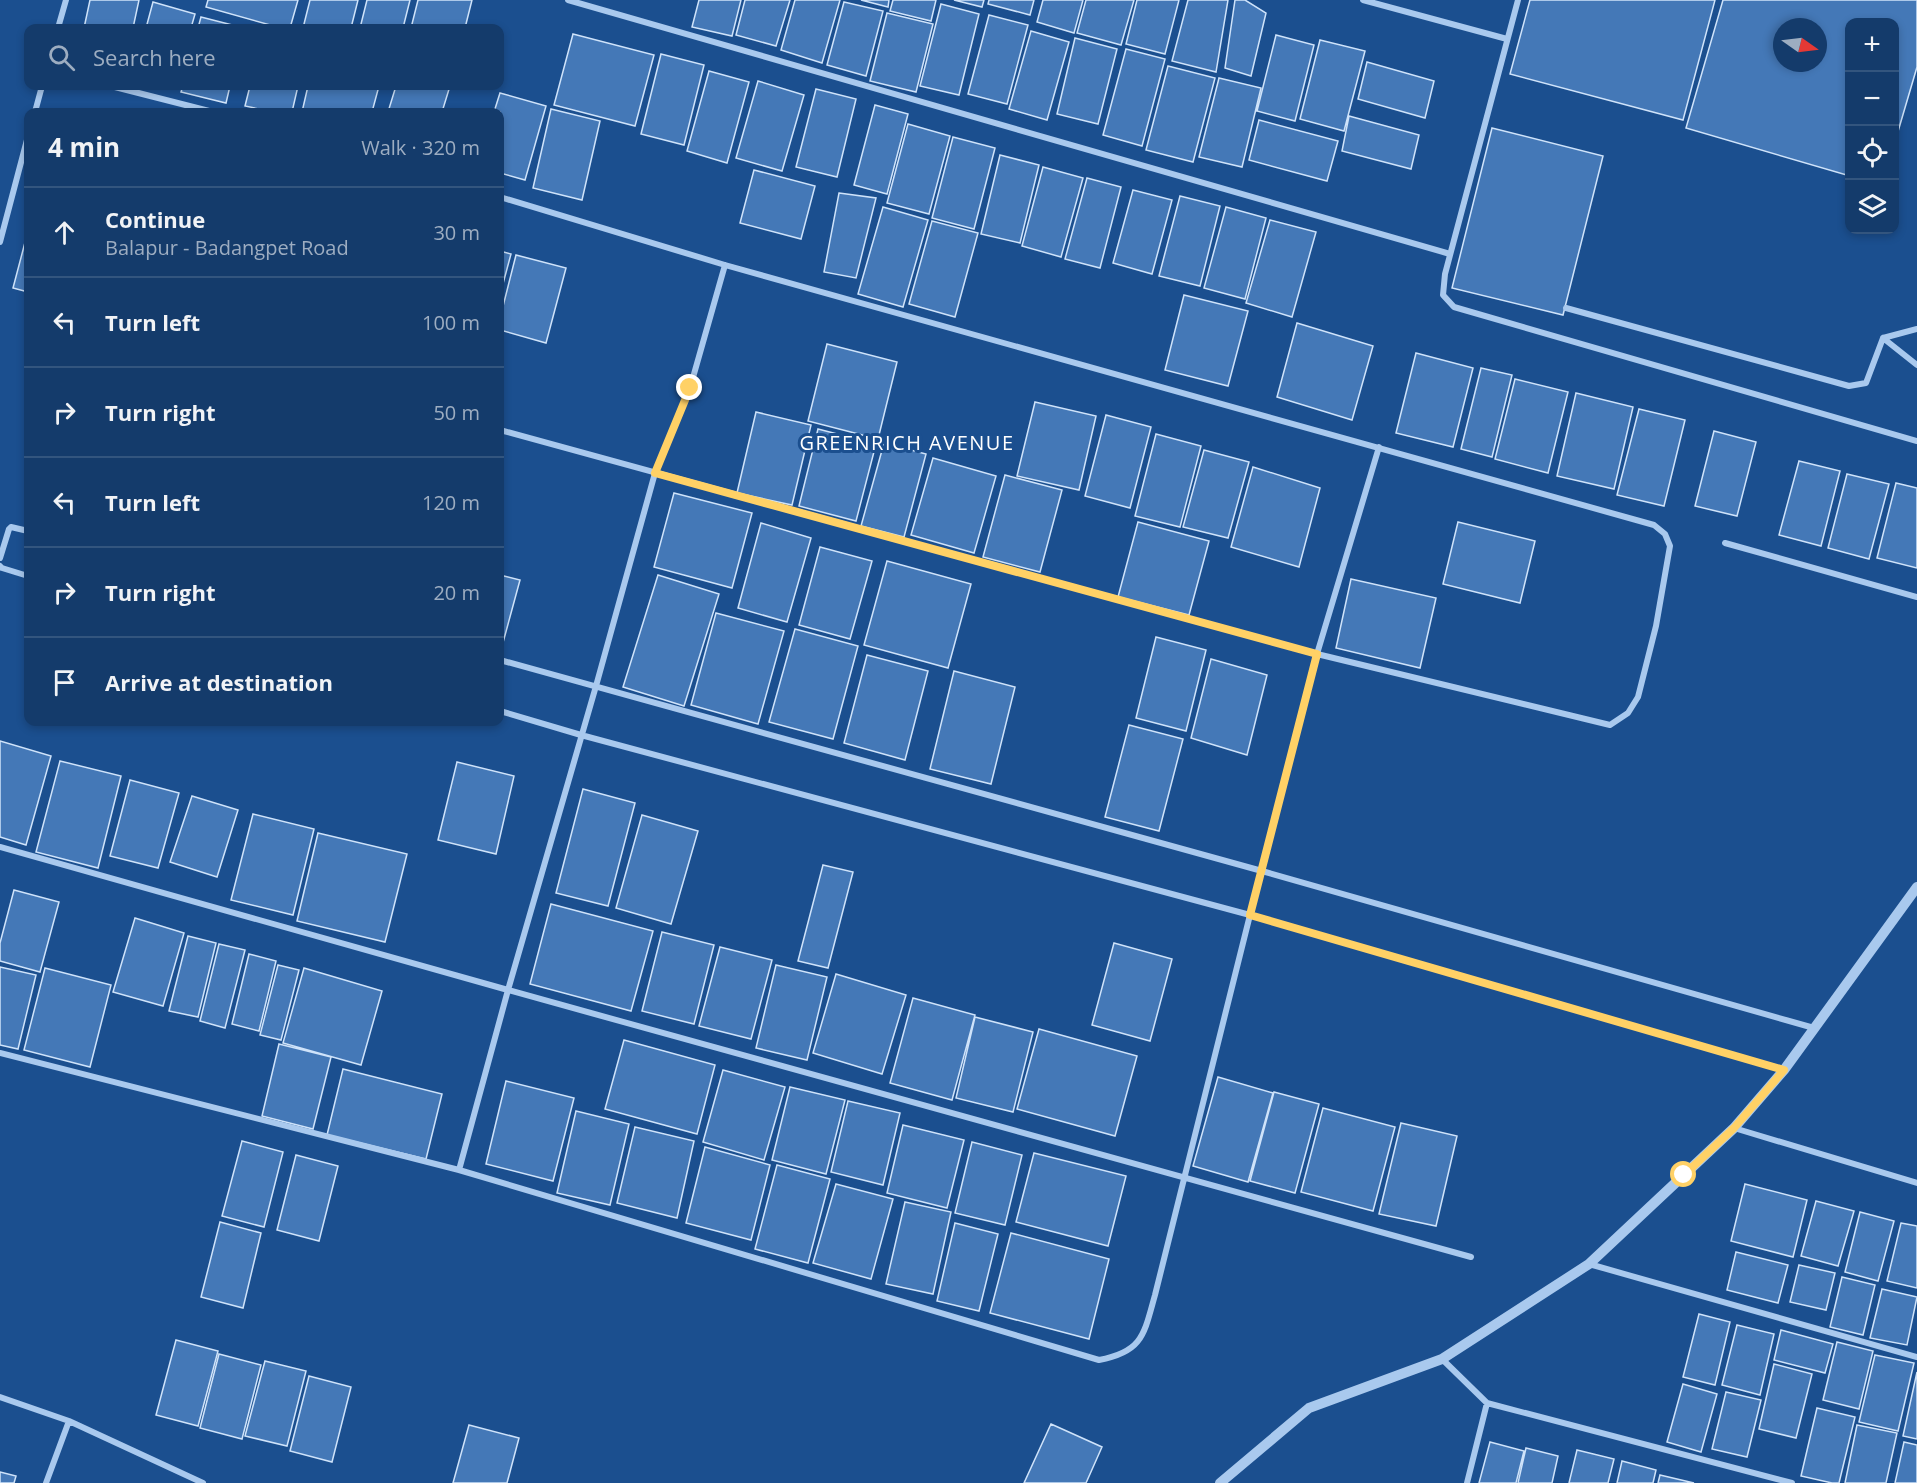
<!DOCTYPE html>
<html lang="en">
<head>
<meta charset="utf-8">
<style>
  :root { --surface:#143b6b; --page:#1d4271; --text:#f1f3f6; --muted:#9dadc1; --line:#33557e }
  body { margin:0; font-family:"Open Sans",sans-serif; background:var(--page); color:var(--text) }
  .controls { position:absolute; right:18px; top:18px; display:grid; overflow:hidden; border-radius:12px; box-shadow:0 3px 9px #0003 }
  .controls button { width:54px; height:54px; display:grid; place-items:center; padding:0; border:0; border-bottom:2px solid var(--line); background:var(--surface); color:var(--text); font:30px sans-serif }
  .compass { position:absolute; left:1773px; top:18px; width:54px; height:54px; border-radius:50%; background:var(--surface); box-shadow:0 3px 9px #0003; rotate:104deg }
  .stop { position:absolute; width:18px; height:18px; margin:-14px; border:4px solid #ffd166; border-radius:50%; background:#fff }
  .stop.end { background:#ffd166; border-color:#fff; box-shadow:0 2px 6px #0008 }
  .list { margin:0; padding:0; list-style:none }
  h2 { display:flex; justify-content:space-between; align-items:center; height:78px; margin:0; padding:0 24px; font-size:26px }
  h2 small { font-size:20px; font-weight:400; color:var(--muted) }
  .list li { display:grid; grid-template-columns:39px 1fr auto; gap:18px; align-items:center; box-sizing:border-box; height:90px; padding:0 24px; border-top:2px solid var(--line) }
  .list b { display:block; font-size:22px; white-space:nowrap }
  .list p { margin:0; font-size:20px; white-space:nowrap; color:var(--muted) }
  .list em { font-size:20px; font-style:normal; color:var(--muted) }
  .icon { flex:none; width:33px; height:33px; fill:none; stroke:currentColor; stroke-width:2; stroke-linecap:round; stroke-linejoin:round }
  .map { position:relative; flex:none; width:1917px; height:1483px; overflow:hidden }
  .search { position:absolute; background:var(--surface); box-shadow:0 3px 9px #0003; left:24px; top:24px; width:480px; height:66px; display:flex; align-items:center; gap:15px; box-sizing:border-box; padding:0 21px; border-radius:12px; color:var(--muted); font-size:22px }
  .panel { position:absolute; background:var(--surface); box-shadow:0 3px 9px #0003; left:24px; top:108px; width:480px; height:618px; border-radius:12px }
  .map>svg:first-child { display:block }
  .building { fill:#4478b7; stroke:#cfe3fa; stroke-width:1.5; fill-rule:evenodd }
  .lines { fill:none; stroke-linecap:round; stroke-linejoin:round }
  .minor { stroke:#a9c9ee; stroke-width:6 }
  .tertiary { stroke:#a9c9ee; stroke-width:10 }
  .route { stroke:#ffd166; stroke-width:8 }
  .labels { text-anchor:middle; stroke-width:6; stroke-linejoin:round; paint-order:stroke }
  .neighbourhood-label { font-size:20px; letter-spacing:1.5px; fill:#fff; stroke:#1b4f8f }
</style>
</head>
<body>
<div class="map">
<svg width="1917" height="1483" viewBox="0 0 1917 1483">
  <rect width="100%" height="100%" fill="#1b4f8f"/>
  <path class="building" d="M90,0h49l-6,28h-49z
    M208,0h90l-8,28h-9l-75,-21z
    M310,0h48l-7,28h-48z
    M367,0h43l-7,28h-43z
    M418,0h54l-7,28h-54z
    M699,0h42l-9,36 -40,-9z
    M745,0h45l-14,46 -40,-11z
    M795,0h45l-18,63 -41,-13z
    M861,0h28l-1,7z
    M893,0h43l-5,21 -41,-10z
    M954,0h30l-2,7z
    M989,0h45l-4,15 -42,-11z
    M1043,0h40l-9,33 -37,-11z
    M1086,0h48l-13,45 -44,-12z
    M1137,0h42l-14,54 -39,-10z
    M1188,0h40l-12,72 -44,-11z
    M1235,0h10l21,13 -15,63 -26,-8z
    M1530,0h185l-32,120 -173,-46z
    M1723,0h194v67l-23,78v-123h-44v154l-164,-48zM1782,27h36v36h-36z
    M153,2l42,12 -4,14h-45z
    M844,2l39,9 -17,65 -39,-11z
    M941,4l38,10 -20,81 -39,-9z
    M887,13l46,11 -17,68 -46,-11z
    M989,15l39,10 -21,79 -39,-10z
    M201,17l43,11h-46z
    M1031,31l38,11 -22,78 -38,-11z
    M573,34l81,21 -19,71 -81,-21z
    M1276,35l38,10 -19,76 -38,-10z
    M1075,38l42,11 -19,75 -41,-10z
    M1320,40l45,11 -21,80 -44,-12z
    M1126,49l39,10 -23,87 -39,-11z
    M661,54l43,11 -20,80 -43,-11z
    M1367,62l67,19 -9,37 -67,-19z
    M1168,66l47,12 -22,84 -47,-12z
    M709,71l40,11 -22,81 -40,-12z
    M1219,78l42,10 -19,79 -43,-10z
    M758,81l46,14 -22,76 -46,-13z
    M183,86h47l-4,17 -45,-11z
    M250,86h48l-6,26h-19l-28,-6z
    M308,86h71l-7,26h-70z
    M396,86h54l-8,26h-54z
    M816,89l40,10 -19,78 -41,-10z
    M500,93l46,13 -21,74 -25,-7v-61h-6z
    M875,105l33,9 -21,80 -33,-9z
    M551,109l49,12 -18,79 -49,-12z
    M1349,116l70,19 -8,34 -69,-18z
    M1259,120l79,21 -11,40 -78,-21z
    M908,124l42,12 -21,78 -42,-11z
    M1492,128l111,28 -40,159 -111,-27z
    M953,137l42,11 -21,81 -42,-11z
    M1000,155l39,10 -19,78 -39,-9z
    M1043,167l40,11 -22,79 -39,-11z
    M754,170l61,16 -14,53 -61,-16z
    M1087,178l34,9 -21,81 -35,-9z
    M1133,190l39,10 -20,74 -39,-11z
    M839,193l37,5 -20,80 -32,-6z
    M1180,196l40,10 -20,80 -41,-10z
    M883,207l45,13 -25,87 -45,-13z
    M1226,207l40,11 -21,81 -41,-11z
    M1270,220l46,12 -24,85 -46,-14z
    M932,221l46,12 -23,84 -46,-13z
    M28,231v61l-15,-4z
    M500,251l11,3 -11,41z
    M516,255l50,13 -20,75 -46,-13v-12z
    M1184,295l64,16 -20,75 -63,-16z
    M1297,323l76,23 -21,74 -75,-23z
    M827,344l70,18 -19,77 -70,-18z
    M1416,353l57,15 -20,79 -57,-14z
    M1481,368l31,7 -20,82 -31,-8z
    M1515,379l53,13 -20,81 -53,-14z
    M1576,393l57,14 -19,82 -57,-13z
    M1035,402l61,14 -17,74 -62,-14z
    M1639,409l46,11 -21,86 -47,-11z
    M756,412l55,13 -19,80 -55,-12z
    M1106,415l45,12 -21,81 -45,-12z
    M818,429l58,15 -20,77 -57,-15z
    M1714,431l42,11 -19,74 -42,-10z
    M1156,434l45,12 -21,81 -45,-11z
    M884,443l42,11 -22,83 -43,-11z
    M1204,450l45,12 -21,76 -45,-11z
    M933,458l63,18 -22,77 -63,-18z
    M1799,461l41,10 -19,75 -42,-11z
    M1253,467l67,21 -21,79 -68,-20z
    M1847,474l42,10 -20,75 -41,-11z
    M1005,475l57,15 -22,82 -57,-15z
    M1896,483l21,5v80l-40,-10z
    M674,493l78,20 -20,75 -78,-21z
    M1138,522l71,19 -20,74 -71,-18z
    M1458,522l77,19 -15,62 -77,-19z
    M761,523l50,15 -24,84 -49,-14z
    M820,547l52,14 -22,78 -51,-14z
    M887,561l84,23 -23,84 -84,-23z
    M500,575l20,5 -19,70h-1z
    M658,575l61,19 -35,112 -61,-19z
    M1351,579l85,19 -16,70 -84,-20z
    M716,613l68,18 -26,93 -67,-19z
    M795,629l63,17 -25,93 -64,-17z
    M1156,637l50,13 -20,81 -50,-13z
    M867,655l61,16 -23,89 -61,-17z
    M1211,659l56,16 -20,80 -56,-17z
    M954,671l61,16 -24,97 -61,-15z
    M1129,725l54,14 -24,92 -54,-14z
    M0,741l51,15 -25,89 -26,-8z
    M60,761l61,15 -23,92 -62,-16z
    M457,762l57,14 -18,78 -58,-14z
    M130,780l49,13 -21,75 -48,-12z
    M583,789l52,14 -27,103 -52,-13z
    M192,796l46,14 -21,67 -47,-15z
    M253,814l61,15 -21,86 -62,-15z
    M642,815l56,16 -27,93 -55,-16z
    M318,833l89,21 -22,88 -88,-21z
    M823,865l30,7 -25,96 -30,-7z
    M14,890l45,12 -19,70 -40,-11v-18z
    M551,904l102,27 -22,80 -101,-27z
    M135,918l49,15 -21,73 -50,-14z
    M662,932l52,13 -20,79 -52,-13z
    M188,936l28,7 -18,74 -29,-6z
    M1114,943l58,16 -22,82 -58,-16z
    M219,944l26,6 -20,78 -25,-7z
    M720,947l52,13 -21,79 -52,-13z
    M249,954l27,7 -17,70 -27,-7z
    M278,965l21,5 -18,70 -21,-5z
    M776,965l51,12 -20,83 -51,-12z
    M0,967l36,8 -18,74 -18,-4z
    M45,968l66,17 -21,82 -66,-17z
    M304,968l78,23 -21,74 -78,-22z
    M836,974l70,21 -24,79 -69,-21z
    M913,998l62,17 -23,85 -62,-17z
    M975,1017l58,15 -20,80 -57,-14z
    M1039,1029l98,27 -22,80 -98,-27z
    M624,1040l91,25 -18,69 -92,-25z
    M279,1044l52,13 -18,72 -51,-13z
    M343,1069l99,25 -16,65 -99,-24z
    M723,1070l62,17 -21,73 -61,-18z
    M1218,1077l55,16 -25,89 -55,-16z
    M506,1081l68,17 -21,83 -67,-17z
    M790,1087l55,13 -19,74 -54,-14z
    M1274,1092l45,12 -24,89 -45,-12z
    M848,1101l52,12 -17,72 -52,-13z
    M1323,1108l72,19 -22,84 -72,-19z
    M576,1111l53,13 -19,81 -53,-12z
    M1401,1123l56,13 -21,90 -57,-12z
    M903,1125l61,15 -17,68 -60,-15z
    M635,1127l59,14 -17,77 -60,-15z
    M242,1141l41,11 -19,75 -42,-11z
    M972,1142l50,13 -17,70 -50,-12z
    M705,1147l65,18 -19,75 -65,-17z
    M1034,1153l92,23 -18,70 -92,-24z
    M296,1155l42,11 -19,75 -42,-11z
    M777,1165l53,14 -22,84 -53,-14z
    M836,1184l57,15 -22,80 -58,-16z
    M1745,1184l62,16 -14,57 -62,-16z
    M1816,1201l38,10 -16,55 -37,-10z
    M905,1202l46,10 -18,82 -47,-10z
    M1860,1212l34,9 -16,60 -33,-9z
    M220,1222l41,11 -18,75 -42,-11z
    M955,1223l43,11 -19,77 -42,-10z
    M1901,1223l16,3v62l-30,-7z
    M1011,1233l98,26 -20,80 -99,-26z
    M1736,1252l52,13 -10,38 -51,-13z
    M1799,1265l36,8 -9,37 -36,-8z
    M1842,1277l33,8 -12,50 -33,-8z
    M1882,1289l35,8 -10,48 -37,-7z
    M1699,1314l31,8 -15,63 -32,-8z
    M1737,1325l37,9 -14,61 -38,-10z
    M1781,1330l52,14 -8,29 -51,-13z
    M176,1340l42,11 -20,75 -42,-11z
    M1837,1342l36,9 -14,58 -36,-9z
    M219,1354l42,11 -19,74 -42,-11z
    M1875,1355l39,8 -16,68 -39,-9z
    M265,1361l41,10 -19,75 -42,-10z
    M1774,1364l38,10 -16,64 -37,-9z
    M1917,1372v67l-14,-3z
    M309,1376l42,11 -19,75 -42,-11z
    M1683,1384l34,10 -16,58 -34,-10z
    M1726,1392l35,8 -14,57 -35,-8z
    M1817,1408l38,9 -16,66h-7l-31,-7z
    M1051,1424l51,23 -16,36h-62z
    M469,1425l50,13 -12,45h-54z
    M1857,1425l40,8 -11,50h-41z
    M1490,1442l34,9 -8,32h-37z
    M1904,1442l13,3v38h-22z
    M1526,1448l32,8 -6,27h-34z
    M1577,1450l37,9 -6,24h-39z
    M1622,1461l34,9 -3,13h-36z
    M0,1472l16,4 -2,7h-14z
    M1660,1475l34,8h-36z"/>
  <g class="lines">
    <path class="minor" d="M568,0l882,254
      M1363,0l144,39
      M1518,0l-73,274 -2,21 11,12 463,134
      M58,28l8,-28
      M111,86l102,26
      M35,112l7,-26
      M500,197l225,68 929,260 11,9 5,12 -14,80 -18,71 -10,16 -18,12 -293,-71 -817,-224
      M0,242l28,-106
      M1566,308l283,78 17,-3 17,-45
      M1883,338l34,27
      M1883,338l34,-9
      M1725,543l192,54
      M0,558l9,-29 2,-2 17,4
      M0,566l2,2 26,8
      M500,660l762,211 552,157
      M500,711l81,24 669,180 534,155
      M0,847l508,143 963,267
      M0,1053l459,117 640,190c44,-8 45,-26 56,-65l95,-380 67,-261 62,-207
      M1734,1128l183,55
      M459,1170l49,-180 88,-304 59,-213 35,-85 35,-123
      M1589,1264l328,93
      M1442,1359l45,44 305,80
      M0,1397l69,24 134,62
      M46,1483l23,-62
      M1467,1483l20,-80"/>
    <path class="tertiary" d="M1220,1483l89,-75 133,-49 147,-95 145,-136 50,-58 133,-183"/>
  </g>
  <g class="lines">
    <path class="route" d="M690,388l-35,85 662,181 -67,261 534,155 -50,58 -50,47"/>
  </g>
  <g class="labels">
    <g class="neighbourhood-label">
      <text x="907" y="450">GREENRICH AVENUE</text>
    </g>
  </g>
</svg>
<div class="controls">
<button>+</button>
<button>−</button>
<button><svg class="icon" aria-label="locate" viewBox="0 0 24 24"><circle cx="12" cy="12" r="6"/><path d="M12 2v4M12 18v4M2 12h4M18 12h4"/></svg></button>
<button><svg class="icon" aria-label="layers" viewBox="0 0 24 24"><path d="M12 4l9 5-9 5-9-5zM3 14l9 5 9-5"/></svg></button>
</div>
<svg class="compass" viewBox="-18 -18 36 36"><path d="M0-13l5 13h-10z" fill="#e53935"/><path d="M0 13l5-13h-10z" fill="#9dadc1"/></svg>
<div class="stop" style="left:1684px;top:1175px"></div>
<div class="stop end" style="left:690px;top:388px"></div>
<div class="search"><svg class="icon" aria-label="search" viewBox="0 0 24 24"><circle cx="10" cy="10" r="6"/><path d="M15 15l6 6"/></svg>Search here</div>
<section class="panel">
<h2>4 min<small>Walk · 320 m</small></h2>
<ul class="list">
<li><svg class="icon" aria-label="ahead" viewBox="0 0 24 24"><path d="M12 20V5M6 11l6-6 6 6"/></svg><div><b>Continue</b><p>Balapur - Badangpet Road</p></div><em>30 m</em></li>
<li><svg class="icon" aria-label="left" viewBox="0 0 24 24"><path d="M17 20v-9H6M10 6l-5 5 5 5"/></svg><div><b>Turn left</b></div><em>100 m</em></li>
<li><svg class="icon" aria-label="right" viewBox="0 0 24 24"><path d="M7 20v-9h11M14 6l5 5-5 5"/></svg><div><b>Turn right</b></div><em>50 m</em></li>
<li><svg class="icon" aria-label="left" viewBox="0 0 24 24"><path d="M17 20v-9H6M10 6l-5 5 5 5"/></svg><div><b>Turn left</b></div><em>120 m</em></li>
<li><svg class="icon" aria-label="right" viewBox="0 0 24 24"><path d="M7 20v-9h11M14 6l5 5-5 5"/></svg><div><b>Turn right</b></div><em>20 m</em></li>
<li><svg class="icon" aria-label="arrive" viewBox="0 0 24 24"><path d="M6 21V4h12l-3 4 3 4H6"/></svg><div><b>Arrive at destination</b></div></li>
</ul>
</section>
</div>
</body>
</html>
